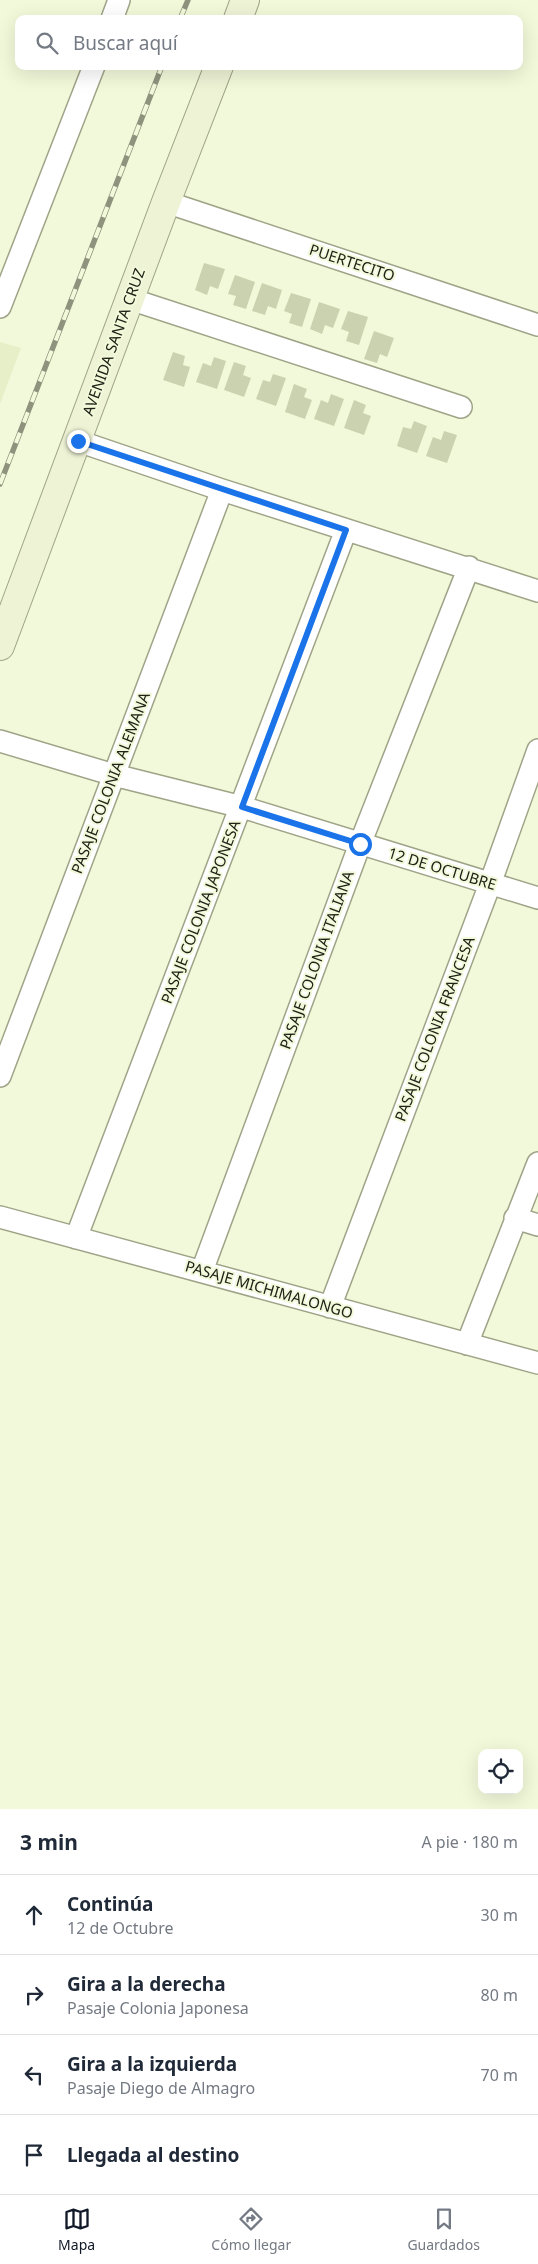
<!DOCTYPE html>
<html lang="es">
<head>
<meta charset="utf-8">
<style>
  :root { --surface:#fff; --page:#f6f6f7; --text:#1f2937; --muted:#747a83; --line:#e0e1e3; --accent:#111827 }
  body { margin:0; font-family:"Noto Sans",sans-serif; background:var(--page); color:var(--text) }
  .controls { position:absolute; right:15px; bottom:15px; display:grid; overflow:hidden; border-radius:10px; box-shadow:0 5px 20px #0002 }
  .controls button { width:45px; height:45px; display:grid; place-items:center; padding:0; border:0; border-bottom:1px solid var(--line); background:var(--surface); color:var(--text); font:25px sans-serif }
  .stop { position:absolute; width:15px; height:15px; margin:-11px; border:4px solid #1a73e8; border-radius:50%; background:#fff }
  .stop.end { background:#1a73e8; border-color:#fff; box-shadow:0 1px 5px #0008 }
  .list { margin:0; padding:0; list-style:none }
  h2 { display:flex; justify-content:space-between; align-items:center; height:65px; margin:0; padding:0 20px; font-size:21px }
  h2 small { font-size:16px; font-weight:400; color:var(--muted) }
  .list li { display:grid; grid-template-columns:32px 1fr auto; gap:15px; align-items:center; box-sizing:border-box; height:80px; padding:0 20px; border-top:1px solid var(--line) }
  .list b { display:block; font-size:19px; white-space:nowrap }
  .list p { margin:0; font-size:16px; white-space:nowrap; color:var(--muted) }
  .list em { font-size:16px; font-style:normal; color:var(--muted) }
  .icon { flex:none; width:28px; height:28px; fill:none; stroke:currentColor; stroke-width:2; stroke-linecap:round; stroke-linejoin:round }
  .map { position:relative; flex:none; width:538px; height:1809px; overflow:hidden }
  .search { position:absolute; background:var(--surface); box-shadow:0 5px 20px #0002; left:15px; right:15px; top:15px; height:55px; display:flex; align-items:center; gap:12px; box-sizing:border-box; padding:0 18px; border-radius:10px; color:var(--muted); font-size:19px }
  .sheet { height:385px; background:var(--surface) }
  nav { display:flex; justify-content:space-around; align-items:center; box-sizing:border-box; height:70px; border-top:1px solid var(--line); background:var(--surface); font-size:14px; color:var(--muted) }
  nav a { display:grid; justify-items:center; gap:2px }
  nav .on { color:var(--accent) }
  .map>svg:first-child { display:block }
  .built { fill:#e7efc8 }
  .building { fill:#cbd2b0 }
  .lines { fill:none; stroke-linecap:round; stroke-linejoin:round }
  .minor-casing { stroke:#9fa488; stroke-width:24 }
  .secondary-casing { stroke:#9fa488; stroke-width:30 }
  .minor { stroke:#fff; stroke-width:21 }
  .secondary { stroke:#eef3d6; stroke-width:28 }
  .rail-casing { stroke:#8f937e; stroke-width:5.5 }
  .rail { stroke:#f2f9da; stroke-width:4; stroke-dasharray:11; stroke-linecap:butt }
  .route { stroke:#1a73e8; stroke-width:6 }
  .labels { text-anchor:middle; stroke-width:4; stroke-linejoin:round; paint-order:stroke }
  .street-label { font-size:15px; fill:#202217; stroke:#f2f9da }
</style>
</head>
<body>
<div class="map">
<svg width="538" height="1809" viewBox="0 0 538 1809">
  <rect width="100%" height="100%" fill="#f2f9da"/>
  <path class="built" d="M0,342l21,6 -21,56z"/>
  <path class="building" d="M204,263l21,6 -7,20 -8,-3 -3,9 -12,-5z
    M235,275l20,7 -9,27 -13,-4 3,-9 -8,-2z
    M262,283l20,7 -6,19 -8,-3 -3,9 -13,-4z
    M291,293l20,6 -9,28 -13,-4 3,-9 -8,-3z
    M319,302l21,7 -7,19 -8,-3 -3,9 -12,-5z
    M348,311l20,6 -9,28 -13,-4 3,-9 -8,-3z
    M374,331l20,7 -7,19 -7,-3 -3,9 -13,-4z
    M173,352l12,4 -2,9 7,2 -6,20 -21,-7z
    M214,357l12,4 -9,28 -21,-7 7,-19 8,3z
    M234,362l12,4 -3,9 8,3 -7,19 -20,-7z
    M273,374l13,4 -10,28 -20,-7 7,-19 7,2z
    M294,384l13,5 -3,8 8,3 -7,19 -20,-7z
    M331,394l13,5 -10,27 -20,-7 7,-19 7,3z
    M354,400l12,5 -3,8 8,3 -7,19 -20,-7z
    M414,421l13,5 -10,27 -20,-7 6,-19 8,2z
    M444,431l13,4 -10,28 -21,-7 7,-19 8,3z"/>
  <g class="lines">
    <defs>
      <path id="minor" d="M112,19l7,-19
        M166,202l372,123
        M130,299l331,108
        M0,307l94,-241
        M78,441l144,49 316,101
        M0,741l114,34 128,32 296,91
        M0,1076l222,-586
        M0,1217l538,146
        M515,1218l23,7
        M76,1238l270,-708
        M202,1271l158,-427 109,-277
        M330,1307l160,-423 48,-134
        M467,1344l71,-181"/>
      <path id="secondary" d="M238,19l7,-19
        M0,646l166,-444 53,-136"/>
    </defs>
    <use href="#minor" class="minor-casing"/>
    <use href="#secondary" class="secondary-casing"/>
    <use href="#minor" class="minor"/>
    <use href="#secondary" class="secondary"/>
    <defs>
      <path id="rail" d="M180,19l8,-19
        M0,484l162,-418"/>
    </defs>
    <use href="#rail" class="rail-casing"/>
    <use href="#rail" class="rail"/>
  </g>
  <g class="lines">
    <path class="route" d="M78,441l268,89 -104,277 118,37"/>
  </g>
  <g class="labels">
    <g class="street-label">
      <text transform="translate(352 263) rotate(18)" y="5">PUERTECITO</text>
      <text transform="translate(114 342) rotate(-70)" y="5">AVENIDA SANTA CRUZ</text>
      <text transform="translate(111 783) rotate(-69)" y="5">PASAJE COLONIA ALEMANA</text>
      <text transform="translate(442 869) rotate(17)" y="5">12 DE OCTUBRE</text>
      <text transform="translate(201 912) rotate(-69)" y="5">PASAJE COLONIA JAPONESA</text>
      <text transform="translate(317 960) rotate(-70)" y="5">PASAJE COLONIA ITALIANA</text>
      <text transform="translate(435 1029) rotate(-69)" y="5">PASAJE COLONIA FRANCESA</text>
      <text transform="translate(269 1290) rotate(16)" y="5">PASAJE MICHIMALONGO</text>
    </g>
  </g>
</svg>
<div class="controls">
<button><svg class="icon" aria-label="locate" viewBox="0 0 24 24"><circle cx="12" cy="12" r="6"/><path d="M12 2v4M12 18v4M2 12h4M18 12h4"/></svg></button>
</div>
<div class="stop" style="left:360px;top:844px"></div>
<div class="stop end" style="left:78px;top:441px"></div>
<div class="search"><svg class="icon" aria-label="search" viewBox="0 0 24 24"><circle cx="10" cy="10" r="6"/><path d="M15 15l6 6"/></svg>Buscar aquí</div>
</div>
<section class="sheet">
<h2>3 min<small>A pie · 180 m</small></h2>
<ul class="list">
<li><svg class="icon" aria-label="ahead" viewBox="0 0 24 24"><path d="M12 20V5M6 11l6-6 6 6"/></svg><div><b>Continúa</b><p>12 de Octubre</p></div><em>30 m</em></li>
<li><svg class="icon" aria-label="right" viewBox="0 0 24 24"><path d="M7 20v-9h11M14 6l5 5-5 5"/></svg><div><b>Gira a la derecha</b><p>Pasaje Colonia Japonesa</p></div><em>80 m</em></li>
<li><svg class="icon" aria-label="left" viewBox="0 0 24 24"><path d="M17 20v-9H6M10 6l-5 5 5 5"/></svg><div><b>Gira a la izquierda</b><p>Pasaje Diego de Almagro</p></div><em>70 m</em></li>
<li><svg class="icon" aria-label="arrive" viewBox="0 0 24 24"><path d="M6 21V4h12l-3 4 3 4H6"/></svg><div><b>Llegada al destino</b></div></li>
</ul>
</section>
<nav>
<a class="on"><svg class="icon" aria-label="map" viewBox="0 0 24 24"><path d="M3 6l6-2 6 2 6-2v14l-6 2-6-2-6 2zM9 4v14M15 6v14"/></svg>Mapa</a>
<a><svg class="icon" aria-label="directions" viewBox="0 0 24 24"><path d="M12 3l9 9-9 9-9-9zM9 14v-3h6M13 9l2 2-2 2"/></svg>Cómo llegar</a>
<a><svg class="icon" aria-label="saved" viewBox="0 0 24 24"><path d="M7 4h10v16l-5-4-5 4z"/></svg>Guardados</a>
</nav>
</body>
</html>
